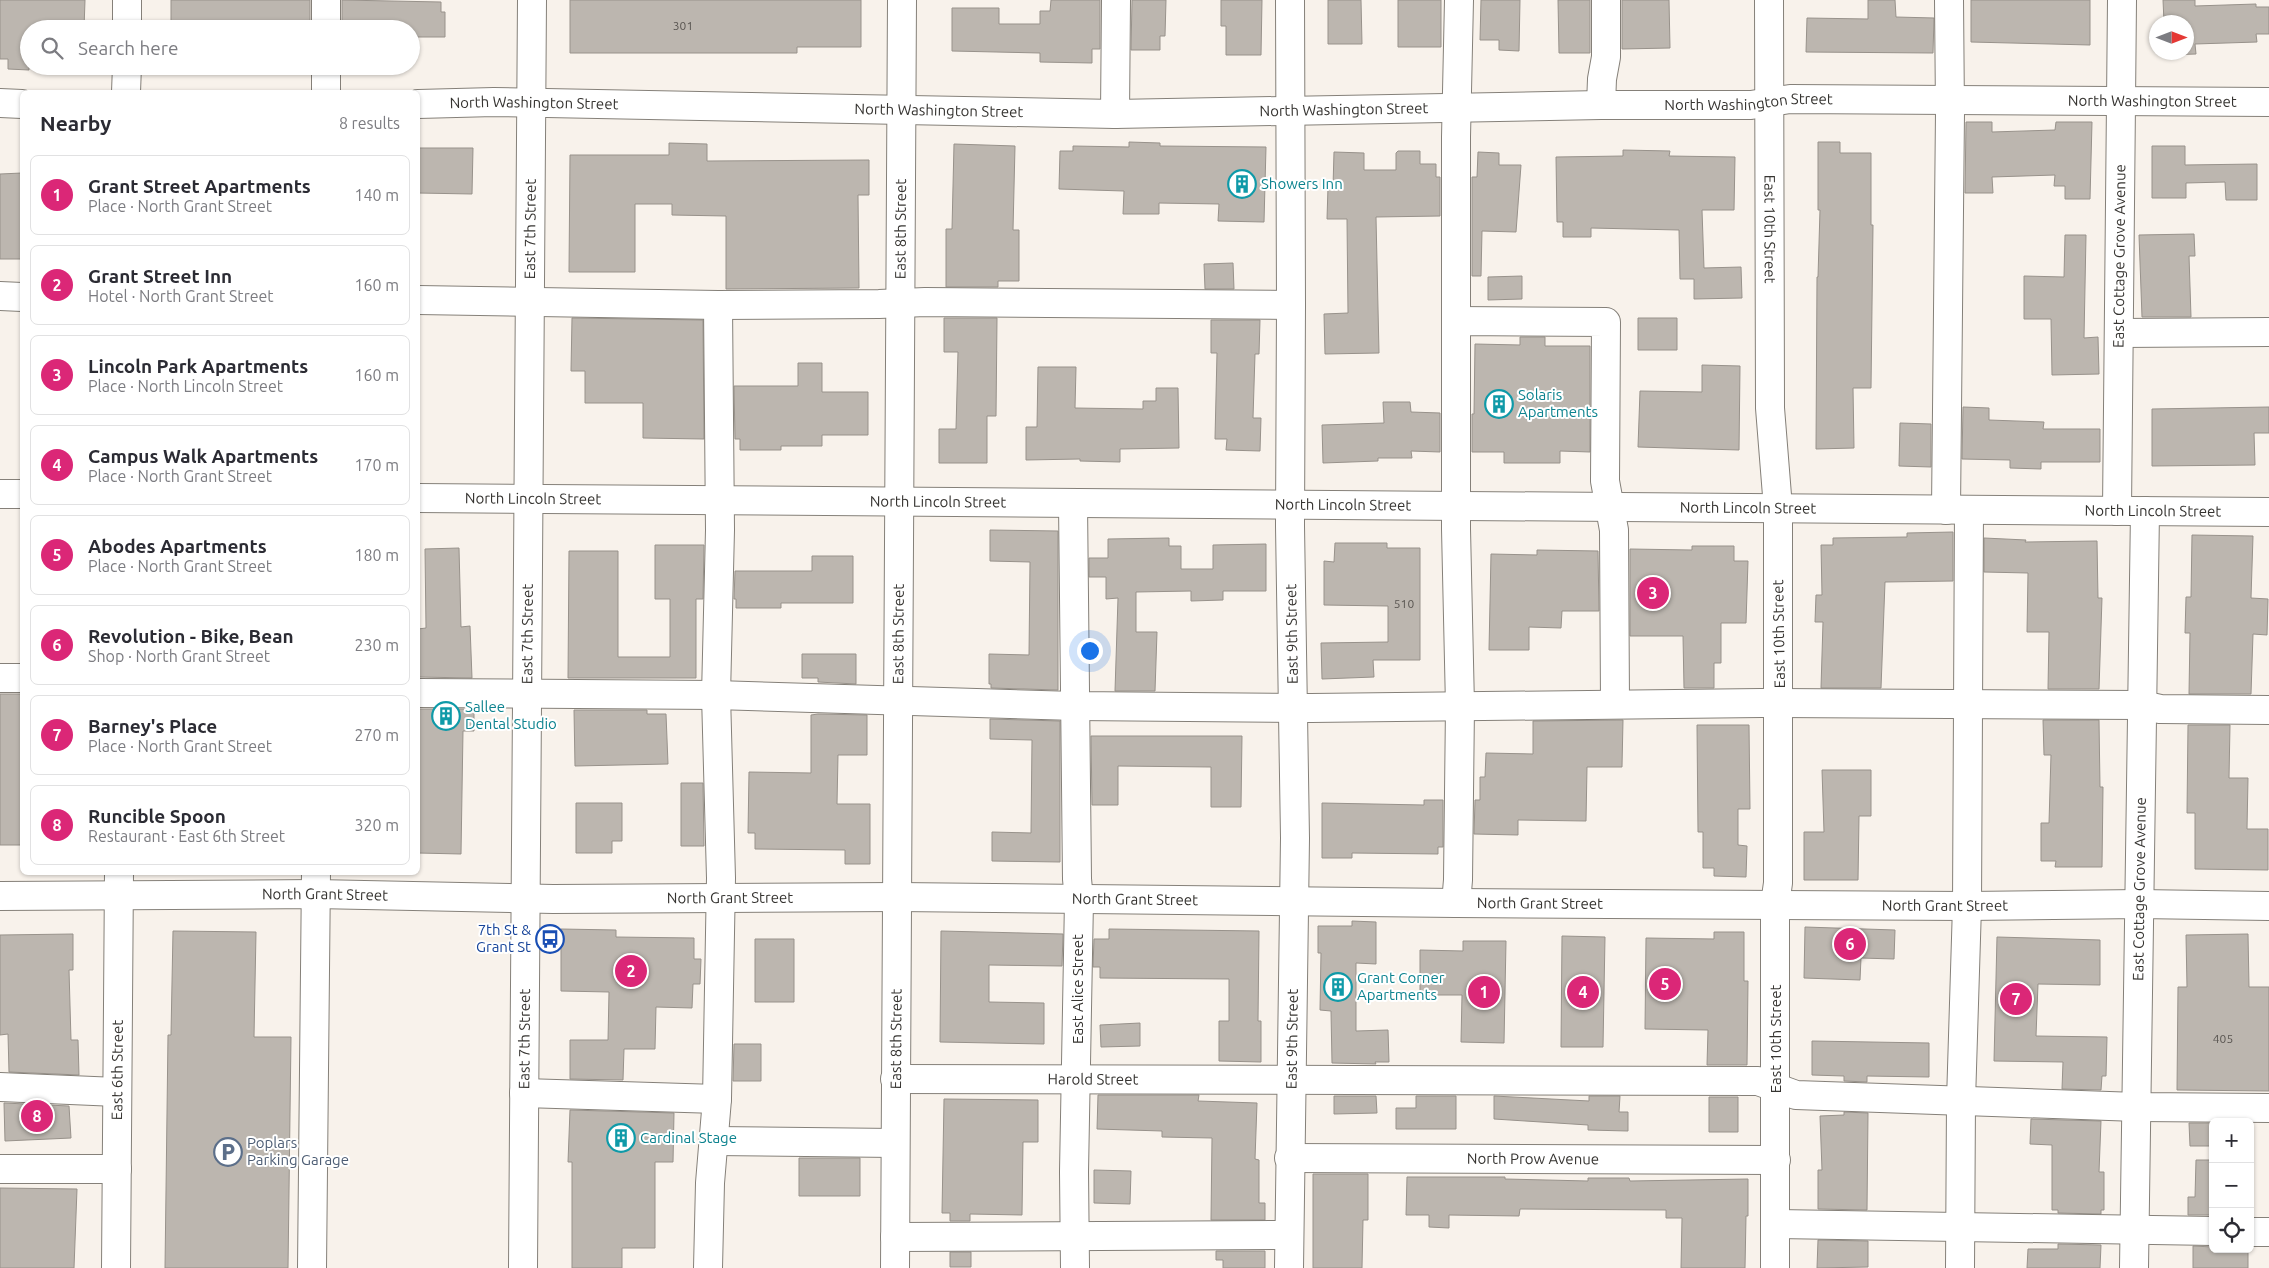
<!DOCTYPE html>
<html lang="en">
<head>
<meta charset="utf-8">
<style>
  :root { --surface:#fff; --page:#f7f7f7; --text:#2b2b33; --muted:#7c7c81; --line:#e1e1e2; --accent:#db2777 }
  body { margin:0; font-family:Ubuntu,sans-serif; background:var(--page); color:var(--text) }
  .controls { position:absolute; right:15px; bottom:15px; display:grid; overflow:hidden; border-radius:8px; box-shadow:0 1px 4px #0004 }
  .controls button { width:45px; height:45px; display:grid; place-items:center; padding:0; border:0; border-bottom:1px solid var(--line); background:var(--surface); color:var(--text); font:25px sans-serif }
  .compass { position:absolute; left:2149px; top:15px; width:45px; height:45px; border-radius:50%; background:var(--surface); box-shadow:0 1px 4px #0004; rotate:90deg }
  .you { position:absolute; left:1089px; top:650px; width:18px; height:18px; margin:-12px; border:4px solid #fff; border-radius:50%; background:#1a73e8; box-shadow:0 0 0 8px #1a73e833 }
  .badge { display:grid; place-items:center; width:32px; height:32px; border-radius:50%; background:var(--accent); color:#fff; font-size:16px; font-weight:700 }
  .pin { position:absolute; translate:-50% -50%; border:2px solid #fff; box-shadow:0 1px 5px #0006 }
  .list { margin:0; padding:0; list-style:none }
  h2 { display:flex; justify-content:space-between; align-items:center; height:65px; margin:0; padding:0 20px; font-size:21px }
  h2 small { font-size:16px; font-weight:400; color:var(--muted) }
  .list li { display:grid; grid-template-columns:32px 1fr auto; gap:15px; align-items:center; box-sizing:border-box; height:80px; margin:0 10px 10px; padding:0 10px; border:1px solid var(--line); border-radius:8px }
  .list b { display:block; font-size:19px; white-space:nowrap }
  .list p { margin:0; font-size:16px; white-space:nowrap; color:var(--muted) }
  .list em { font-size:16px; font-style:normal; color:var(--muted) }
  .icon { flex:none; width:28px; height:28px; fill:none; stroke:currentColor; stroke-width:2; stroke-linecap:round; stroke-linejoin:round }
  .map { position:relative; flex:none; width:2269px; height:1268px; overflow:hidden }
  .search { position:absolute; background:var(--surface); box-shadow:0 1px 4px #0004; left:20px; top:20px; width:400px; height:55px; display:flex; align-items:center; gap:12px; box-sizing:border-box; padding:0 18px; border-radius:28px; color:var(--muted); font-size:19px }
  .panel { position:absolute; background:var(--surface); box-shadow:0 1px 4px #0004; left:20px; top:90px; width:400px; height:785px; border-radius:8px }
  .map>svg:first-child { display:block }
  .building { fill:#bcb6af; stroke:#98928b }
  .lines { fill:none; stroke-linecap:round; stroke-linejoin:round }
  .minor-casing { stroke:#858079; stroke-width:30 }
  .minor { stroke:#fff; stroke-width:28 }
  .labels { text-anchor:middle; stroke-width:4; stroke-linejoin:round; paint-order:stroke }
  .number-label { font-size:12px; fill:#585450 }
  .street-label { font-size:15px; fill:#363431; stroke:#fff }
  .culture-label { font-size:15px; fill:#0d838f; stroke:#fff; text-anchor:start }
  .transit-label { font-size:15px; fill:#164399; stroke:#fff; text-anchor:end }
  .service-label { font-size:15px; fill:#4e5e75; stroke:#fff; text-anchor:start }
</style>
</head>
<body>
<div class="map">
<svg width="2269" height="1268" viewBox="0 0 2269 1268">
  <rect width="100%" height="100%" fill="#f8f2eb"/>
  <path class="building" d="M0,0h85l-1,29h-55v41l-21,-1v-10h-8z
    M171,0h139v29h-139z
    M342,0l99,2v10h4v25h-34v-8h-69z
    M570,0h291v47h-64v6h-227z
    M1051,0h49v49h-8v14l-52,-1v-9l-88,-2v-43h47v16h41v-13h10z
    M1132,0h34l-1,36h-5v14h-29z
    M1221,0h41l-1,55h-35v-29h-5z
    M1328,0h33l1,44h-34z
    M1398,0h43v47h-43z
    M1481,0h39l-1,51 -20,-1v-10h-19z
    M1558,0h32v53h-31z
    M1622,0h47l1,48 -48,1z
    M1868,0h27l1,17 38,1 -1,35 -127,-1 1,-34 61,1z
    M1971,0h119v45l-119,-3z
    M2163,0h32v6l61,-2v3h13v27h-13l1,8 -62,2 1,10 -32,1v-3h22v-30h-22z
    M1966,122h26v10l63,-2 1,-8h36l-2,77h-25v-13h-11l1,-11 -63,2 1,16h-28z
    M1129,142l31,1v3l106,1 -2,75 -46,-1 1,-17 -60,-1v11h-36l1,-23 -65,-2 1,-38h13v-5l56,1z
    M1818,142h22v11h31v72h2l-2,163h-18l1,60 -38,1 1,-172h1l2,-67h-2z
    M669,143l38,1v17l162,-1v35h-11l1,93 -133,1v-73l-54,-1v-11h-37v68h-66l1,-117h99z
    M954,144l61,2 -2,84h6v51h-21v6h-52v-58h6z
    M2152,146h33v19l72,-1v36h-31l-1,-18 -39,1v15h-34z
    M418,148h55l-1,46 -54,-1z
    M1623,150l47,1 -1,5 66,1 -1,53h-32l2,58 37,-1 1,31 -48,1v-20h-14l-1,-49 -88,-2v9h-28v-15h-6l-1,-65 67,-1z
    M1398,151h22v13h16v13h4v39l-64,1 3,136 -54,1 -1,-40 24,-1 -1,-94h-20l1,-32h5l1,-35 30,1v17h32v-17z
    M1478,152l21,1v12h22l-5,67 -34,-1 -1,45h-9v-99h5z
    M22,173v86h-22v-85z
    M2194,234l1,22h-6l2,61h-49l-3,-82z
    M2065,235h21l-2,103 14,-1 1,37 -47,1 -1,-56h-27v-43l40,1z
    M1233,263l1,26h-29l-1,-25z
    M1522,276v23l-34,1v-23z
    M572,318l131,2 1,119 -61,-1v-35h-58v-32h-14z
    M944,318h53l-1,98h-9v47h-48v-34h17l2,-77h-14z
    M1638,318h39v32h-39z
    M1211,320h49l-1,34h-4l-2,64h8l-1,33 -34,-1 1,-11h-12l2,-86h-6z
    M1520,337h25v9h45v106l-30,-1v12h-56v-11h-32v-38h2l1,-70 45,1z
    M798,363h24v29h46v43h-46v11h-41v4h-41v-11h-5l-1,-53h64z
    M1702,365l38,1 -1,84 -101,-3 2,-56 62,1z
    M1038,367h38l-1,41 68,1v-8h13v-13h22l1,60 -59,1v13l-40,-1v-2l-54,1v-33h11z
    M1383,402h27l1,10 29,1v39l-29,-1 1,7h-34v3l-55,2 -1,-38 62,-2z
    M1963,407l26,1v12l55,2 -1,7h57v33h-59v7l-31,-1v-8l-48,-1z
    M2269,407v26h-15l1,32 -103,1v-57z
    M1900,423l31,1v43l-32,-1z
    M990,530l68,1v159l-67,-2v-4h-2v-30l40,1 1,-93 -40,-1z
    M1953,532v49l-68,1 -4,106h-60l2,-66h-8l1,-27h6l-1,-50h12v-7l74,-1v-4z
    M2192,535l61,1 -2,62 17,1 -1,36 -14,-1 -2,60h-62l1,-61h-5l1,-36h5z
    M1169,538v8h12v23h32v-24l53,-1v47h-43v9l-32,1v-10l-55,1v40h21l-2,59h-40l3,-93 -12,1v-22h-17v-19h19v-19z
    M1984,538l42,2 -1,2 72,-1 1,57h4l-3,91h-51l1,-57h-22l1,-59 -44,-1z
    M1335,543h52v5h33v112h-47l1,17 -52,2 -1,-36 67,-1v-36l-64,-1v-44l10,1z
    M655,545h49l-1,54h-7v79h-128l1,-127h49v106h52v-58h-15z
    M1692,546h42v15h14l-2,62h-25v40h-7v25h-30l-1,-52h-53v-87l62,1z
    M459,548l2,79 9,-1 2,52 -54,-1v-48l8,-1 -1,-79z
    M1537,550l61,1 1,60h-37l-1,17 -32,-1v23h-40l2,-96 46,1z
    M812,556h41v47h-72v5h-45v-9h-2l1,-28h77z
    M802,654h54v30l-38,-2v-4h-16z
    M0,694h22v151h-22z
    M418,709h56v22h-11l-2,123 -43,-1z
    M574,710h73v4h19l2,50 -93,2z
    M818,714l49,1v40h-29l-1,49h33v60h-25v-14l-90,-1v-16h-7l1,-61 62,1v-58z
    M990,719l70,2v141l-68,-1v-29l39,1 1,-93 -42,-1z
    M1623,720l-1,47h-35l-1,54 -68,-1v15l-44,-1 1,-34h5v-23h5l1,-24 47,1v-33z
    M2043,720h56l1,67h3l-1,80h-47l1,-6h-15v-38h8l2,-68h-7z
    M1697,725h52l1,84h-12v36l9,1 -1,31 -32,-1v-8h-11v-36h-5z
    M2188,725h42l-1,53h19l-1,51h21v41l-73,-1v-56h-8z
    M1091,736h151l-1,71h-30v-40l-93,-1v39h-26z
    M1822,770h49v46h-12l-1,64h-54v-48h20z
    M681,783h22l1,63h-23z
    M1424,800h19v47h-5v7l-86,-1v5h-30v-55l102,2z
    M576,803h46v38h-10v12h-36z
    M1352,921l24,1v42l-20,-1v68l32,-1 1,32h-14l1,2 -44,-1 -1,-52 -11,-1 1,-57h-3v-27h34z
    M1805,927l90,3 -1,29 -33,-1 -1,22 -56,-2z
    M561,929l55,1v7l78,1v21h7l-1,25h-7l-1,24 -36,-1 -1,42h-31l-1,31 -53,-1v-39h38l1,-48 -48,-1z
    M1109,929l150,2 -1,90h3v41l-42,-1v-40h10v-42l-129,-1v-11h-7l1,-28h15z
    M173,931l83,1 -2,105h37l-3,231h-123l3,-233h3z
    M941,931l122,3 -1,32 -73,-1v37l55,1v41l-104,-2z
    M1714,932h30v49h4l-1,84h-40l1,-35 -63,-1 1,-91 68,1z
    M73,934v36h-4l2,70h7l1,35 -70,-3 -1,-38 -8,1v-100z
    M2248,934l1,53h20v104l-92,-1 1,-103h9l-1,-52z
    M1562,936l43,1 -2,110h-42z
    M1997,937l103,3v45l-62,-1 -2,52 71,1 -1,39h-4l-1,14 -39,-1 1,-27 -69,-1z
    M755,939h39v63h-39z
    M1463,941h43l-2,102 -43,-1 1,-47h-42v-45l43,1z
    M1140,1023v23l-39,1 -1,-22z
    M1812,1041l117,2v34l-62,-1v6l-23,-1v-5l-32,-1z
    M734,1044h27v37h-28z
    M1098,1095h101l-1,6 59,2 -2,56 4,1v43h6v17h-54l1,-82 -50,-1v-6l-65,-2z
    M1334,1096h42l1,17 -43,1z
    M1416,1096h40v33h-60v-21h20z
    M1494,1096l95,5v-5h31l-1,16h9v19l-40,-1v-5l-94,-6z
    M1709,1097h29v35h-29z
    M944,1099l94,1v42h-15l-1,73 -52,-1v7h-20v-8h-8z
    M4,1103l65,3 2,32 -66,3z
    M570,1110l104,3 -1,49h-18v86h-33v20h-50v-106h-4z
    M1844,1112l24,1 -1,97 -49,-1v-39h4l-2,-54 24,-1z
    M2031,1119l70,2 -2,51h5v38h-3v4l-43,-1v-3h-6v-65l-22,-1z
    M2189,1123h24v23h-23z
    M799,1158h61v38h-61z
    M2196,1160h17v55h-25v-18h7z
    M1094,1170l37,1 -1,33 -36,-1z
    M1313,1174h55v46h-5l-1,48h-49z
    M1407,1177h98v2l83,2v-3h41l1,3 118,-2v37h-2l-1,52h-64l1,-50h-16v-8l-146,-1 -1,7 -70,-1v13l-20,-1v-12h-23z
    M0,1188l77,1 -3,79h-74z
    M1818,1240l50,1v26l-51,1z
    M2058,1244l43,1 -1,23h-73l1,-19h30z
    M2193,1246l20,1v2h35v19h-55z
    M1216,1251h49v17h-42v-8h-7z
    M950,1252h21v15h-21z"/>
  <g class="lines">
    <defs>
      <g id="minor">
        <path id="s1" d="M1769,0l1,408 8,100v375l-3,21v364"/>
        <path d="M127,29v-29"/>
        <path d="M326,29v-29"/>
        <path d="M126,92l1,-26"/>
        <path d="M326,92v-26"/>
        <path d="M0,103l22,1"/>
        <path id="s2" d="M418,104l76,-2 621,12 486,-9h150l39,-6 479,3"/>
        <path d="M1601,105l1,-26 4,-22v-57"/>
        <path d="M1115,114l1,-114"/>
        <path d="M0,296l22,1"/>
        <path d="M418,300l300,5 161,-1 46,-2 366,3"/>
        <path d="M1456,321v-184l3,-137"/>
        <path d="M2120,333l149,-1"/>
        <path d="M0,494h22"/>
        <path id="s3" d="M418,498l1851,14"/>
        <path d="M1073,503l4,376 2,21 -5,272 1,96"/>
        <path d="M1946,510l4,-398 -1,-112"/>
        <path id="s4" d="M2117,511l5,-511"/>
        <path d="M0,678h22"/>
        <path d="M418,693l298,2 359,11 236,2 450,-5 381,2 18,4 109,1"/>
        <path id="s5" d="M0,896l316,-2 237,5 345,-2 558,6 511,3 173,-2 129,2"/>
        <path d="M1456,903l2,-23 2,-174 -4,-177v-208l150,1 -1,159 9,49 1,174"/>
        <path id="s6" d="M895,1079l863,2 38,14 341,12 132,1"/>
        <path d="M0,1087l117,5"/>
        <path d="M524,1093l193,6"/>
        <path d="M714,1141l181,2"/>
        <path id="s7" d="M1289,1158l487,2"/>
        <path d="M0,1169h117"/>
        <path d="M1775,1224l438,7"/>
        <path d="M2250,1232h19"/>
        <path d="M895,1237l394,-2"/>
        <path id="s8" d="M116,1268l3,-396"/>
        <path d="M312,1268l4,-396"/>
        <path id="s9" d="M523,1268l9,-1268"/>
        <path d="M708,1268l2,-85 7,-84 4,-221 -5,-183 4,-165 -2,-225"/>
        <path id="s10" d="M895,1268l7,-1268"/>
        <path id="s11" d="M1289,1268l6,-430 -5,-312 1,-221 -1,-305"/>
        <path d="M1960,1268l1,-167 6,-195 2,-396"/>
        <path id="s12" d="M2134,1268l11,-757"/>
      </g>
    </defs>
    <use href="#minor" class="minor-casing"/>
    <use href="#minor" class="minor"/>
  </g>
  <defs>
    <symbol id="building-ring" viewBox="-11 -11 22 22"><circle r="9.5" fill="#fff" stroke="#0f9aa8" stroke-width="1.5"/><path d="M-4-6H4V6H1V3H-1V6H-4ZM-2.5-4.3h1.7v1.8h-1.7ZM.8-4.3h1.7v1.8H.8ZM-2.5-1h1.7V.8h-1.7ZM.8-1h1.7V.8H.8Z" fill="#0f9aa8"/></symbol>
    <symbol id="bus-ring" viewBox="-11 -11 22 22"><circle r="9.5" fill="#fff" stroke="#1a4fb4" stroke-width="1.5"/><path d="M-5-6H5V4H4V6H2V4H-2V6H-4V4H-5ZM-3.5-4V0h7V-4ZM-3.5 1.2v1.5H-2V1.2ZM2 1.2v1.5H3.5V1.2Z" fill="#1a4fb4"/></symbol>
    <symbol id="parking-ring" viewBox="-11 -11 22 22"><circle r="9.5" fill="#fff" stroke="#5c6f8a" stroke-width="1.5"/><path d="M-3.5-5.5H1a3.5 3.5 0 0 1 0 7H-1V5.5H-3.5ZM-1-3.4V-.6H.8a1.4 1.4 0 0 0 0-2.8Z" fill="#5c6f8a"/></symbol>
  </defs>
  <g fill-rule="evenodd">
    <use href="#building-ring" x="1226" y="168" width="32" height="32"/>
    <use href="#building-ring" x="1483" y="388" width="32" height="32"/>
    <use href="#building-ring" x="430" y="700" width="32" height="32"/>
    <use href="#bus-ring" x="534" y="923" width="32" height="32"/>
    <use href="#building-ring" x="1322" y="971" width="32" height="32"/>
    <use href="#building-ring" x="605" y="1122" width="32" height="32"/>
    <use href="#parking-ring" x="212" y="1136" width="32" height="32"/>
  </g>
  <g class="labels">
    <g class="number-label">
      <text x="683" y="30">301</text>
      <text x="1404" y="608">510</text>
      <text x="2223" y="1043">405</text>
    </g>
    <g class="street-label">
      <text dy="5" stroke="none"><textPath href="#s2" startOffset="1735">North Washington Street</textPath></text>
      <text dy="5" stroke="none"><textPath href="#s2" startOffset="1331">North Washington Street</textPath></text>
      <text dy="5" stroke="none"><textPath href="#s2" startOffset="116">North Washington Street</textPath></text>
      <text dy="5" stroke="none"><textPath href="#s2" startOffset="521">North Washington Street</textPath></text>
      <text dy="5" stroke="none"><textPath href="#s2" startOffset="926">North Washington Street</textPath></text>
      <text dy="5" stroke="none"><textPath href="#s9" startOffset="1039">East 7th Street</textPath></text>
      <text dy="5" stroke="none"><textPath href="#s10" startOffset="1039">East 8th Street</textPath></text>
      <text dy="5" stroke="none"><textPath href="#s1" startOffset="229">East 10th Street</textPath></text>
      <text dy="5" stroke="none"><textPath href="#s4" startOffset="255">East Cottage Grove Avenue</textPath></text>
      <text dy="5" stroke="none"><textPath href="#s3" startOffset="115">North Lincoln Street</textPath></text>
      <text dy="5" stroke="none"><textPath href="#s3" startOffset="520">North Lincoln Street</textPath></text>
      <text dy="5" stroke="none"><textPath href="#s3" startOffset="925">North Lincoln Street</textPath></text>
      <text dy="5" stroke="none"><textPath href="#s3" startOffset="1330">North Lincoln Street</textPath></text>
      <text dy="5" stroke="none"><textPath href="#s3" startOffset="1735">North Lincoln Street</textPath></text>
      <text dy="5" stroke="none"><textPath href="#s9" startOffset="634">East 7th Street</textPath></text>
      <text dy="5" stroke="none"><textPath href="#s10" startOffset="634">East 8th Street</textPath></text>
      <text transform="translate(1292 634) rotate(-91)" y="5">East 9th Street</text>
      <text transform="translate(1779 634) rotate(-91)" y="5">East 10th Street</text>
      <text dy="5" stroke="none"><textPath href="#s12" startOffset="379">East Cottage Grove Avenue</textPath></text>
      <text dy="5" stroke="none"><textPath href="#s5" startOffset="325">North Grant Street</textPath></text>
      <text dy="5" stroke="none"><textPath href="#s5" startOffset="730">North Grant Street</textPath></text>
      <text dy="5" stroke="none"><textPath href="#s5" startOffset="1135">North Grant Street</textPath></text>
      <text dy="5" stroke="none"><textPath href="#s5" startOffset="1540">North Grant Street</textPath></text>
      <text dy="5" stroke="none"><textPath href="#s5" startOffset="1945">North Grant Street</textPath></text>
      <text transform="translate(1078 989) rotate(-90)" y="5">East Alice Street</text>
      <text dy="5" stroke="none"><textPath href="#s9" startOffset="229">East 7th Street</textPath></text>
      <text dy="5" stroke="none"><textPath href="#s10" startOffset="229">East 8th Street</textPath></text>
      <text dy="5" stroke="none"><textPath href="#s11" startOffset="229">East 9th Street</textPath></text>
      <text transform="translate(1776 1039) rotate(-90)" y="5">East 10th Street</text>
      <text dy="5" stroke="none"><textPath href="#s8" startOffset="198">East 6th Street</textPath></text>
      <text dy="5" stroke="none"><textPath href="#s6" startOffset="198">Harold Street</textPath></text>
      <text dy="5" stroke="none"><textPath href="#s7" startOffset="244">North Prow Avenue</textPath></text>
    </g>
    <g class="culture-label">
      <text x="1261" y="189">Showers Inn</text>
      <text x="1518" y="400">Solaris<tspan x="1518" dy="17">Apartments</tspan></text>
      <text x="465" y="712">Sallee<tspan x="465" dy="17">Dental Studio</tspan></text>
      <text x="1357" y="983">Grant Corner<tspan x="1357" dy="17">Apartments</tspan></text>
      <text x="640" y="1143">Cardinal Stage</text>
    </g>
    <g class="transit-label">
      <text x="531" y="935">7th St &amp;<tspan x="531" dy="17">Grant St</tspan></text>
    </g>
    <g class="service-label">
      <text x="247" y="1148">Poplars<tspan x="247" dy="17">Parking Garage</tspan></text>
    </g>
  </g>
</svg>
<div class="controls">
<button>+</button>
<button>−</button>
<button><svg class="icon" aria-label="locate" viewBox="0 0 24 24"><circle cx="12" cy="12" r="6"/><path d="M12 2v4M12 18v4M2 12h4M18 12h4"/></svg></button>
</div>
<svg class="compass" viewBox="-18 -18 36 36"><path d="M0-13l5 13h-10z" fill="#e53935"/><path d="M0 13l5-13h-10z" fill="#7c7c81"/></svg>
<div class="you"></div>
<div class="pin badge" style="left:1484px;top:992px">1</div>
<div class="pin badge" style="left:631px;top:971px">2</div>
<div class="pin badge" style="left:1653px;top:593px">3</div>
<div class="pin badge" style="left:1583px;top:992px">4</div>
<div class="pin badge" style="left:1665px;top:984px">5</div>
<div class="pin badge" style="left:1850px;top:944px">6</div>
<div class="pin badge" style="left:2016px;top:999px">7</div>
<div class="pin badge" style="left:37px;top:1116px">8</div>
<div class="search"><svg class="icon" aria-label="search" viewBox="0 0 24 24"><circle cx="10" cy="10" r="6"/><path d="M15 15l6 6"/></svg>Search here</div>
<section class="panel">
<h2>Nearby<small>8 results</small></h2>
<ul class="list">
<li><span class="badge">1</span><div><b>Grant Street Apartments</b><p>Place · North Grant Street</p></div><em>140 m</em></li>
<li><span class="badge">2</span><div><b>Grant Street Inn</b><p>Hotel · North Grant Street</p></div><em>160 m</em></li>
<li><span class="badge">3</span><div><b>Lincoln Park Apartments</b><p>Place · North Lincoln Street</p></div><em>160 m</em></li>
<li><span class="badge">4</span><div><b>Campus Walk Apartments</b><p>Place · North Grant Street</p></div><em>170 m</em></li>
<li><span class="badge">5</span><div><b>Abodes Apartments</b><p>Place · North Grant Street</p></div><em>180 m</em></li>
<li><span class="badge">6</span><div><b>Revolution - Bike, Bean</b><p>Shop · North Grant Street</p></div><em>230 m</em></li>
<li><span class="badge">7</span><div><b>Barney's Place</b><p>Place · North Grant Street</p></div><em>270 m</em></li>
<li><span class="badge">8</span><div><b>Runcible Spoon</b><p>Restaurant · East 6th Street</p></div><em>320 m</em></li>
</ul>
</section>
</div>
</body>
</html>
